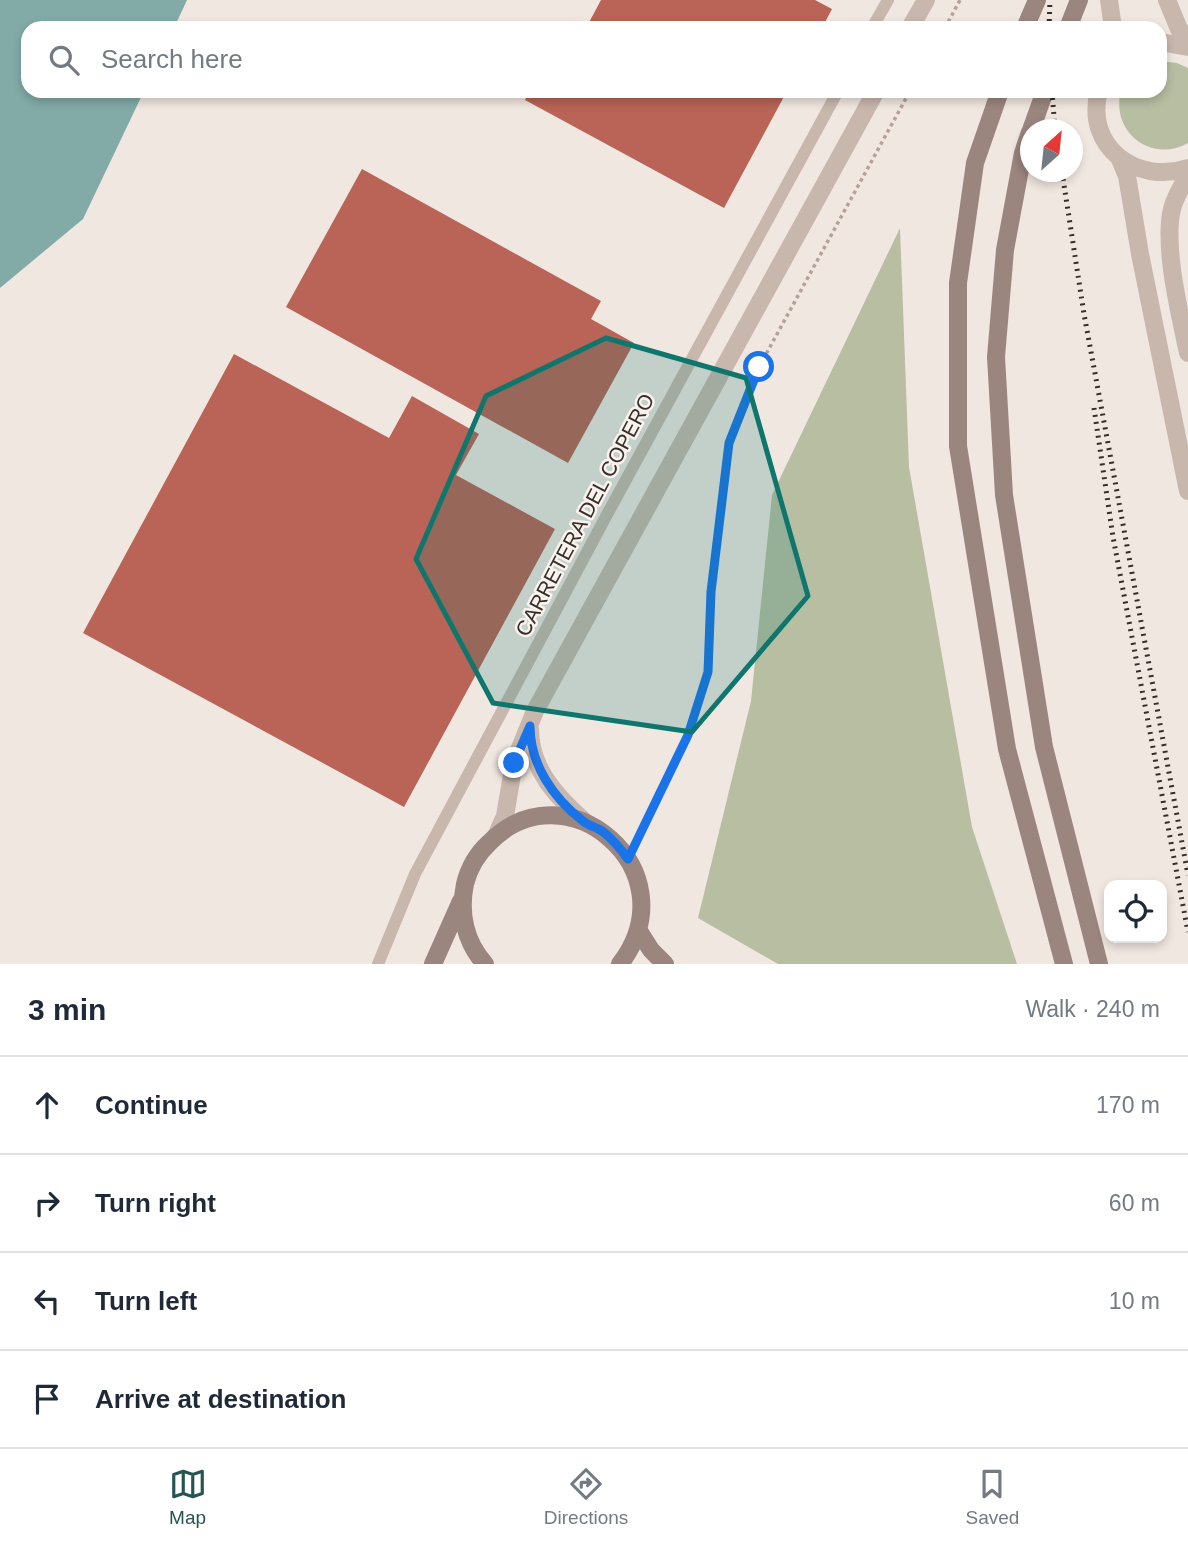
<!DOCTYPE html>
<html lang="en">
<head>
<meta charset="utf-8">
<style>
  :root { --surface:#fff; --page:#f6f6f7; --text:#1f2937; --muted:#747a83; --line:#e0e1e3; --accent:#255452 }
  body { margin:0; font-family:Helvetica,sans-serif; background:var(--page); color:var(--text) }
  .controls { position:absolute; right:21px; bottom:21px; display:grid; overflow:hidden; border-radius:14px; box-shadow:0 4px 10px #0003 }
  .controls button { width:63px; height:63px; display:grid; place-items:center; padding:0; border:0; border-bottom:2px solid var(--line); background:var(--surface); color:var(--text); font:35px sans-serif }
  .compass { position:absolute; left:1020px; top:119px; width:63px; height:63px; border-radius:50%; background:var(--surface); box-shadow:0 4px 10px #0003; rotate:27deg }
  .stop { position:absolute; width:21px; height:21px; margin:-16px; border:5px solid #1a73e8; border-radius:50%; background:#fff }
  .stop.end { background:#1a73e8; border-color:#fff; box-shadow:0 2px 7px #0008 }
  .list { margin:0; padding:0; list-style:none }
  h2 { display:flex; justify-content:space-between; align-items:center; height:91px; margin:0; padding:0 28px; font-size:30px }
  h2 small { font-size:23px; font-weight:400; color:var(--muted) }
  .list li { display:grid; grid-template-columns:46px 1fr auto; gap:21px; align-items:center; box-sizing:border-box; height:98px; padding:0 28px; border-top:2px solid var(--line) }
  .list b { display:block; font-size:26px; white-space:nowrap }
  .list em { font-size:23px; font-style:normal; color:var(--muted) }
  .icon { flex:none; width:38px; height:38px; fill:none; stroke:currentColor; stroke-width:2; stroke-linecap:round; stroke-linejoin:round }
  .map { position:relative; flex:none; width:1188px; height:964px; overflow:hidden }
  .search { position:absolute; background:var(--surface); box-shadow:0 4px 10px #0003; left:21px; right:21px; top:21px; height:77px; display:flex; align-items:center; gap:18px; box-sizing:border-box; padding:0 24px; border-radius:21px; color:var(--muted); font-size:26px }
  .sheet { height:483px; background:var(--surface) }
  nav { display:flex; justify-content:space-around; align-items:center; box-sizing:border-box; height:98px; border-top:2px solid var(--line); background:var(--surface); font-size:19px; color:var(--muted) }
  nav a { display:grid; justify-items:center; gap:4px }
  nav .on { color:var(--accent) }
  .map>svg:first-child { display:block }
  .green { fill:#b8bea2 }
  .water { fill:#82aba8 }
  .building { fill:#b96456 }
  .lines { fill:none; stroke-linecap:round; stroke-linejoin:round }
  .path { stroke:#b4a198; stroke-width:3.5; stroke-dasharray:3.5 3.5; stroke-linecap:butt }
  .service { stroke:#c8b7ad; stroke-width:12 }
  .minor { stroke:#c8b7ad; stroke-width:18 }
  .tertiary { stroke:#c8b7ad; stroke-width:18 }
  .secondary { stroke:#9b867f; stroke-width:18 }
  .rail { stroke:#372e2b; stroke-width:5; stroke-dasharray:2 5; stroke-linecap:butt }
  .route { stroke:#1a73e8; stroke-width:9 }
  .marked { fill:#0f766e; fill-opacity:0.2; stroke:#0f766e; stroke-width:5; stroke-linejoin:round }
  .labels { text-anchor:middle; stroke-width:5; stroke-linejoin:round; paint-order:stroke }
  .street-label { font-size:21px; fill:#372e2b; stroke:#f9f2ed }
</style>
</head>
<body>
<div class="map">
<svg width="1188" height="964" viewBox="0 0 1188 964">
  <rect width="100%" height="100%" fill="#f1e7e1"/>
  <path class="green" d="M1160,61l17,2 11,5v75c-37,21 -78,-12 -67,-52h39z
    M900,228l9,239 63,360 45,137h-239l-80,-46 53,-217 21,-206z"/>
  <path class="water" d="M0,0h187l-13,28h-146v63h116l-61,128 -83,69z"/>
  <path class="building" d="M601,0h214l17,9 -10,19h-236z
    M530,91h257l-63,117 -199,-108z
    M362,169l239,132 -10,18 43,24 -66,120 -282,-156z
    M234,354l155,84 23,-42 67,38 -23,41 99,54 -151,278 -321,-174z"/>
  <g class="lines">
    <path class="path" d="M945,28l15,-28
      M637,841l51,-106 20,-63 3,-80 18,-149 30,-76 151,-276"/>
    <path class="service" d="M872,28l16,-28
      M378,964l37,-90 195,-365 228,-418"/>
    <path class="minor" d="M910,28l16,-28
      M530,729c0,40 27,68 55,93
      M497,834l8,-18 9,-53 21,-52 341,-620"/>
    <path class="tertiary" d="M1109,0l4,28
      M1167,0l12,29 9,11
      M1160,42l28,5
      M1099,91c-15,56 38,94 89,77
      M1119,157l8,19 13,78 48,237
      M1188,175c-6,11 -13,22 -16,34 -9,37 8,106 16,144"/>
    <path class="secondary" d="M1025,28l12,-28
      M1068,28l11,-28
      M1000,91l-25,72 -17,120v163l49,303 57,215
      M1031,130l14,-39
      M1030,132l-7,21 -18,97 -9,107 8,138 40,252 55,217
      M639,931l12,19 14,14
      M433,964l28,-63
      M485,964c-20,-22 -26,-51 -20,-80 4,-16 12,-30 24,-41 76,-79 203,27 131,121"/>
    <path class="rail" d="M1049,28l1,-28
      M1052,91l3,39
      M1062,172l22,142 104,561
      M1094,408l19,129 75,395"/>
  </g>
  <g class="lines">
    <path class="route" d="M514,763l16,-37c0,38 23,72 53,95 6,5 13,6 19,10 11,8 18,17 26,28l60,-124 20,-63 3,-80 18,-149 30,-76"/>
  </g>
  <path class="marked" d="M606,338l140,40 62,218 -116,136 -199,-29 -77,-144 70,-163z"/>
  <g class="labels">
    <g class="street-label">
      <text transform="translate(585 515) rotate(-62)" y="7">CARRETERA DEL COPERO</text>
    </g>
  </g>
</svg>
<div class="controls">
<button><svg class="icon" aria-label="locate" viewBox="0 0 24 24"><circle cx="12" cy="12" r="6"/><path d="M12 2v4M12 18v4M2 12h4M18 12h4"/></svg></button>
</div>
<svg class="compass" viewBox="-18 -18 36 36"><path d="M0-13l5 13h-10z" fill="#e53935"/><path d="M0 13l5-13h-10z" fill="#747a83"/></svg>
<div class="stop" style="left:759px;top:367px"></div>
<div class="stop end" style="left:514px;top:763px"></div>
<div class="search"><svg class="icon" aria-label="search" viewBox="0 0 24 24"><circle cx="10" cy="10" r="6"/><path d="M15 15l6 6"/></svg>Search here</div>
</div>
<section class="sheet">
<h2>3 min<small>Walk · 240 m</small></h2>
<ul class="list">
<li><svg class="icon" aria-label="ahead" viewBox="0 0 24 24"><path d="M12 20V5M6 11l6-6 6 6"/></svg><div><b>Continue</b></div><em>170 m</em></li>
<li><svg class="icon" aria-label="right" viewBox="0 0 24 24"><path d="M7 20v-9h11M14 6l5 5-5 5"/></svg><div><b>Turn right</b></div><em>60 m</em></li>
<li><svg class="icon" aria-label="left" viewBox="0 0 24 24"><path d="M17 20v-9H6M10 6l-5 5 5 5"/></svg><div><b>Turn left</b></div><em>10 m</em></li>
<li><svg class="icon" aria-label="arrive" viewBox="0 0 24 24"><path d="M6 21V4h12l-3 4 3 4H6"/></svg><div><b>Arrive at destination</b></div></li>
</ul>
</section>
<nav>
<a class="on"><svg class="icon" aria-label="map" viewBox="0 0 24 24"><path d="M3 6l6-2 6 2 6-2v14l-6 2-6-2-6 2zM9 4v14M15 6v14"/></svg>Map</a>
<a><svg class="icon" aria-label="directions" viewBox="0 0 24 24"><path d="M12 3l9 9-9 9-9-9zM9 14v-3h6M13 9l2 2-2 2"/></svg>Directions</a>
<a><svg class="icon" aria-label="saved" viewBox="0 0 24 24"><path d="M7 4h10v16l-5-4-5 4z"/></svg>Saved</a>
</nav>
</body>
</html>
